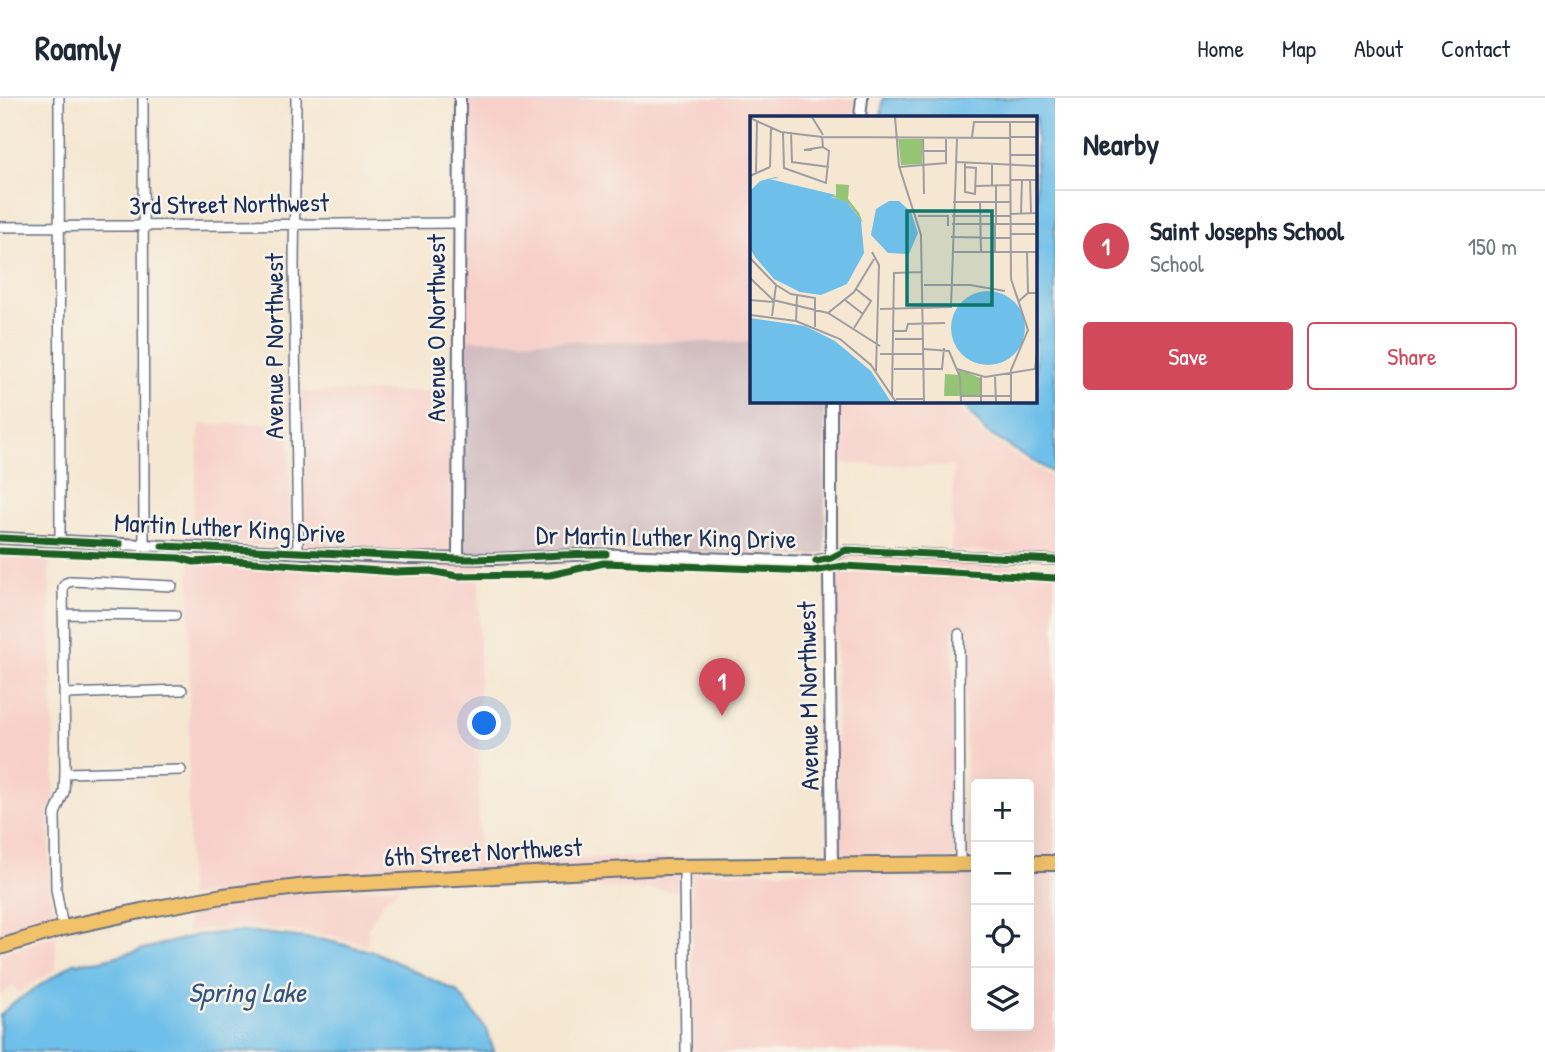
<!DOCTYPE html>
<html lang="en">
<head>
<meta charset="utf-8">
<style>
	body { margin:0; font-family:"Patrick Hand",sans-serif; background:#f6f6f7; color:#1f2937 }
	.controls { position:absolute; right:21px; bottom:21px; display:grid; overflow:hidden; border-radius:7px; box-shadow:0 7px 28px #0002 }
	.controls button { width:63px; height:63px; display:grid; place-items:center; padding:0; border:0; border-bottom:2px solid #e0e1e3; background:#fff; color:#1f2937; font:35px sans-serif }
	.you { position:absolute; left:485px; top:626px; width:24px; height:24px; margin:-18px; border:5px solid #fff; border-radius:50%; background:#1a73e8; box-shadow:0 0 0 10px #1a73e833 }
	.badge { display:grid; place-items:center; width:46px; height:46px; border-radius:50%; background:#d1495b; color:#fff; font-size:23px; font-weight:700 }
	.pin { position:absolute; translate:-50% -58px; filter:drop-shadow(0 2px 4px #0008) }
	.pin::after { content:''; position:absolute; top:37px; width:24px; height:21px; background:inherit; clip-path:polygon(0 0,100% 0,50% 100%) }
	.list { margin:0; padding:0; list-style:none }
	h2 { display:flex; justify-content:space-between; align-items:center; height:91px; margin:0; padding:0 28px; font-size:30px }
	h2 small { font-size:23px; font-weight:400; color:#747a83 }
	.list li { display:grid; grid-template-columns:46px 1fr auto; gap:21px; align-items:center; box-sizing:border-box; height:112px; padding:0 28px; border-top:2px solid #e0e1e3 }
	.list b { display:block; font-size:26px; white-space:nowrap }
	.list p { margin:0; font-size:23px; white-space:nowrap; color:#747a83 }
	.list em { font-size:23px; font-style:normal; color:#747a83 }
	.actions { display:flex; gap:14px; padding:21px 28px }
	.actions a { flex:1; padding:16px 0; border:2px solid #d1495b; border-radius:7px; text-align:center; font-size:24px; color:#d1495b }
	.actions .main { background:#d1495b; color:#fff }
	.icon { flex:none; width:38px; height:38px; fill:none; stroke:currentColor; stroke-width:2; stroke-linecap:round; stroke-linejoin:round }
	.map { position:relative; flex:none; width:1055px; height:954px; overflow:hidden }
	header { display:flex; align-items:center; gap:42px; box-sizing:border-box; height:98px; padding:0 35px; background:#fff; border-bottom:2px solid #e0e1e3 }
	header strong { font-size:33px }
	nav { display:flex; gap:38px; margin-inline-start:auto; font-size:24px }
	main { display:flex }
	aside { flex:1; background:#fff }
	.map>svg:first-child { display:block }
	.built { fill:#f7d0c9 }
	.industrial { fill:#d2bec1 }
	.water { fill:#6ebfe9; stroke:#4477a4; stroke-width:2 }
	.lines { fill:none; stroke-linecap:round; stroke-linejoin:round }
	.minor-casing { stroke:#676f86; stroke-width:12 }
	.tertiary-casing { stroke:#676f86; stroke-width:14 }
	.trunk-casing { stroke:#676f86; stroke-width:18 }
	.minor { stroke:#fff; stroke-width:9 }
	.tertiary { stroke:#fff; stroke-width:10 }
	.trunk { stroke:#f2c26a; stroke-width:14 }
	.cycleway-casing { stroke:#f7f3e8; stroke-width:11 }
	.cycleway { stroke:#1b5e20; stroke-width:7 }
	.labels { text-anchor:middle; stroke-width:5; stroke-linejoin:round; paint-order:stroke }
	.street-label { font-size:26px; fill:#1b2f5e; stroke:#f7f3e8 }
	.water-label { font-size:28px; font-style:italic; fill:#305381; stroke:#f7f3e8 }
	.inset-road { fill:none; stroke:#9e9da3; stroke-width:2 }
	.view { fill:#0f766e; fill-opacity:0.15; stroke:#0f766e; stroke-width:3.5 }
	.inset-edge { fill:none; stroke:#1b2f5e; stroke-width:3.5 }
</style>
</head>
<body>
<header>
<strong>Roamly</strong>
<nav><a>Home</a><a>Map</a><a>About</a><a>Contact</a></nav>
</header>
<main>
<div class="map">
<svg width="1055" height="954" viewBox="0 0 1055 954">
	<rect width="100%" height="100%" fill="#f7f3e8"/>
	<filter id="ink" filterUnits="userSpaceOnUse"><feTurbulence type="fractalNoise" baseFrequency=".0143" numOctaves="2"/><feDisplacementMap in="SourceGraphic" scale="14" xChannelSelector="R" yChannelSelector="G"/><feConvolveMatrix kernelMatrix="1 2 1 2 8 2 1 2 1" color-interpolation-filters="sRGB"/></filter>
	<filter id="wash" filterUnits="userSpaceOnUse"><feTurbulence type="fractalNoise" baseFrequency=".00686" numOctaves="4" result="noise"/><feDisplacementMap in="SourceGraphic" scale="28" xChannelSelector="R" yChannelSelector="G"/><feGaussianBlur stdDeviation="1.57" result="paint"/><feColorMatrix in="noise" values="0 0 0 0 0 0 0 0 0 0 0 0 0 0 0 0 0 1.4 0 .05"/><feComposite in="paint" operator="in"/></filter>
	<g filter="url(#wash)">
		<rect width="100%" height="100%" fill="#f5e7d1"/>
		<!-- built -->
		<path class="built" d="M 466,0 L 855,0 L 854,19 L 752,19 L 752,244 L 466,242 Z
			M 453,293 L 452,455 L 304,449 L 301,294 Z
			M 287,294 L 289,294 L 291,448 L 190,443 L 200,326 L 287,325 Z
			M 837,303 L 953,303 L 982,336 L 1055,382 L 1055,457 L 951,452 L 954,371 L 951,369 L 837,365 Z
			M 0,446 L 49,448 L 55,698 L 49,716 L 50,791 L 56,827 L 0,843 Z
			M 190,455 L 479,467 L 479,762 L 630,759 L 736,762 L 188,798 Z
			M 848,458 L 1055,468 L 1055,760 L 1029,760 L 1029,686 L 976,686 L 976,760 L 967,760 L 965,530 L 953,531 L 954,761 L 838,762 L 835,471 L 838,463 Z
			M 976,771 L 976,928 L 1029,928 L 1029,771 L 1055,771 L 1055,954 L 692,954 L 692,774 Z
			M 680,774 L 680,793 L 483,784 Z
			M 401,788 L 384,803 L 368,829 L 368,847 L 326,837 L 246,828 L 187,834 L 188,809 L 269,797 Z
			M 56,838 L 56,871 L 19,895 L 13,887 L 0,898 L 0,855 Z"/>
		<!-- industrial -->
		<path class="industrial" d="M 466,242 L 752,244 L 752,303 L 825,303 L 825,455 L 812,458 L 565,450 L 493,456 L 464,455 Z"/>
		<!-- water -->
		<path class="water" d="M 883,0 L 1055,0 L 1055,376 L 986,334 L 960,303 L 1036,303 L 1036,19 L 881,19 Z
			M 245,833 L 324,842 L 375,854 L 458,894 L 487,932 L 494,954 L 0,954 L 0,918 L 10,907 L 74,865 L 102,862 L 197,837 Z"/>
	</g>
	<g filter="url(#ink)">
		<g class="lines">
			<!-- minor casing -->
			<g class="minor-casing">
				<path id="minor" d="M 59,0 L 60,443
					M 143,0 L 144,448
					M 296,0 L 294,167 L 298,454
					M 0,129 L 459,125
					M 831,460 L 846,452 L 1055,462
					M 63,516 L 175,517
					M 959,536 L 960,766
					M 65,596 L 182,592
					M 65,675 L 181,672
					M 684,768 L 686,954
					M 63,830 L 56,791 L 55,716 L 64,694 L 65,675 L 63,489 L 66,485 L 72,483 L 172,488"/>
			</g>
			<!-- tertiary casing -->
			<g class="tertiary-casing">
				<path id="tertiary" d="M 860,19 L 862,0
					M 831,303 L 831,460 L 829,471 L 832,767
					M 0,440 L 409,460 L 493,461 L 592,456 L 812,464 L 831,460
					M 458,461 L 460,0"/>
			</g>
			<!-- trunk casing -->
			<g class="trunk-casing">
				<path id="trunk" d="M 1029,765 L 1055,765
					M 0,849 L 63,830 L 141,813 L 223,798 L 307,788 L 666,769 L 976,766"/>
			</g>
			<!-- minor -->
			<use href="#minor" class="minor"/>
			<!-- tertiary -->
			<use href="#tertiary" class="tertiary"/>
			<!-- trunk -->
			<use href="#trunk" class="trunk"/>
			<!-- cycleway casing -->
			<g class="cycleway-casing">
				<path id="cycleway" d="M 0,440 L 120,446
					M 162,448 L 458,461 C 508,462 557,455 606,456
					M 0,453 L 179,460 L 194,464 L 223,462 L 395,474 L 430,473 L 457,478 L 550,477 L 604,465 L 813,473 L 844,468 L 1055,480
					M 816,463 L 831,460 L 846,452 L 1055,462"/>
			</g>
			<!-- cycleway -->
			<use href="#cycleway" class="cycleway"/>
		</g>
	</g>
	<g class="labels">
		<!-- street labels -->
		<g class="street-label">
			<text transform="translate(229 106) rotate(-1)" y="9">3rd Street Northwest</text>
			<text transform="translate(436 230) rotate(-90)" y="9">Avenue O Northwest</text>
			<text transform="translate(274 248) rotate(-90)" y="9">Avenue P Northwest</text>
			<text transform="translate(230 430) rotate(3)" y="9">Martin Luther King Drive</text>
			<text transform="translate(666 439) rotate(1)" y="9">Dr Martin Luther King Drive</text>
			<text transform="translate(808 598) rotate(-91)" y="9">Avenue M Northwest</text>
			<text transform="translate(483 754) rotate(-3)" y="9">6th Street Northwest</text>
		</g>
		<!-- water labels -->
		<g class="water-label">
			<text x="247" y="904">Spring Lake</text>
		</g>
	</g>
	<!-- overview -->
	<g transform="translate(750 18)">
		<rect width="287" height="287" fill="#f5e7d1"/>
		<path d="M 148,23 L 172,23 L 172,48 L 151,49 ZM 86,68 L 99,69 L 98,83 L 109,97 L 113,107 L 99,88 L 81,80 L 86,80 ZM 209,253 L 230,262 L 230,280 L 194,280 L 195,258 L 209,259 Z" fill="#94c474"/>
		<path d="M 25,61 L 29,62 L 19,63 L 86,79 L 81,81 L 97,86 L 111,104 L 114,137 L 97,168 L 71,179 L 50,176 L 24,163 L 5,141 L 0,132 L 0,75 L 10,65 ZM 139,85 L 149,85 L 161,96 L 168,117 L 159,138 L 138,137 L 121,119 L 126,93 ZM201 212a37 37 0 1 1 74 0a37 37 0 1 1-74 0ZM 0,202 L 55,210 L 85,225 L 121,255 L 141,286 L 0,286 Z" fill="#6ebfe9"/>
		<path class="inset-road" d="M 62,1 L 73,19M 145,1 L 149,50 L 171,119 L 174,286M 0,2 L 31,16 L 72,21 L 261,22M 260,6 L 261,163 L 278,214 L 261,254 L 261,286M 33,16 L 34,52 L 76,67 L 79,35 L 73,31 L 72,21M 41,16 L 42,46 L 79,51M 222,21 L 224,6 L 287,6M 261,21 L 287,21M 173,22 L 174,78M 62,34 L 54,34 L 73,31M 173,35 L 196,35M 261,39 L 287,39M 206,46 L 287,50M 215,46 L 215,76 L 225,78 L 226,52 L 215,51M 20,51 L 21,12M 149,51 L 196,47 L 196,22M 6,56 L 7,6M 0,60 L 20,51M 261,64 L 287,64M 280,64 L 281,97M 242,69 L 242,48M 246,69 L 246,108M 226,70 L 261,69M 203,86 L 260,86M 230,86 L 231,136M 261,98 L 287,97M 271,98 L 272,64M 168,100 L 198,100 L 198,110M 202,100 L 260,100M 202,108 L 287,108M 245,108 L 245,136M 261,118 L 287,118M 201,121 L 261,122M 122,136 L 129,149 L 126,255M 202,136 L 287,136M 277,136 L 278,177M 0,142 L 26,169 L 41,178 L 65,182 L 65,211M 0,162 L 23,184 L 78,197 L 130,230M 174,169 L 220,169 L 255,175M 0,184 L 23,186M 95,184 L 113,198M 269,185 L 278,177 L 287,177M 130,193 L 201,191 L 207,22M 78,197 L 104,176 L 124,143M 0,199 L 46,205 L 90,223 L 121,249 L 146,286M 22,200 L 26,169M 46,205 L 47,180M 104,212 L 121,185 L 106,173M 144,215 L 156,215 L 158,208 L 195,207M 145,223 L 172,223M 174,233 L 199,235 L 210,261 L 211,286M 130,238 L 173,238M 144,253 L 192,253 L 194,232M 207,253 L 235,261 L 285,253 L 287,237M 231,261 L 231,286M 245,261 L 246,286M 142,280 L 144,157 L 171,156M 211,280 L 261,280M 146,283 L 173,283"/>
		<path class="view" d="M 157,95 L 242,95 L 242,189 L 157,189 Z"/>
		<rect width="287" height="287" class="inset-edge"/>
	</g>
</svg>
<div class="controls">
<button>+</button>
<button>−</button>
<button><svg class="icon" aria-label="locate" viewBox="0 0 24 24"><circle cx="12" cy="12" r="6"/><path d="M12 2v4M12 18v4M2 12h4M18 12h4"/></svg></button>
<button><svg class="icon" aria-label="layers" viewBox="0 0 24 24"><path d="M12 4l9 5-9 5-9-5zM3 14l9 5 9-5"/></svg></button>
</div>
<div class="you"></div>
<div class="pin badge" style="left:722px;top:618px">1</div>
</div>
<aside>
<h2>Nearby<small></small></h2>
<ul class="list">
<li><span class="badge">1</span><div><b>Saint Josephs School</b><p>School</p></div><em>150 m</em></li>
</ul>
<div class="actions"><a class="main">Save</a><a>Share</a></div>
</aside>
</main>
</body>
</html>
